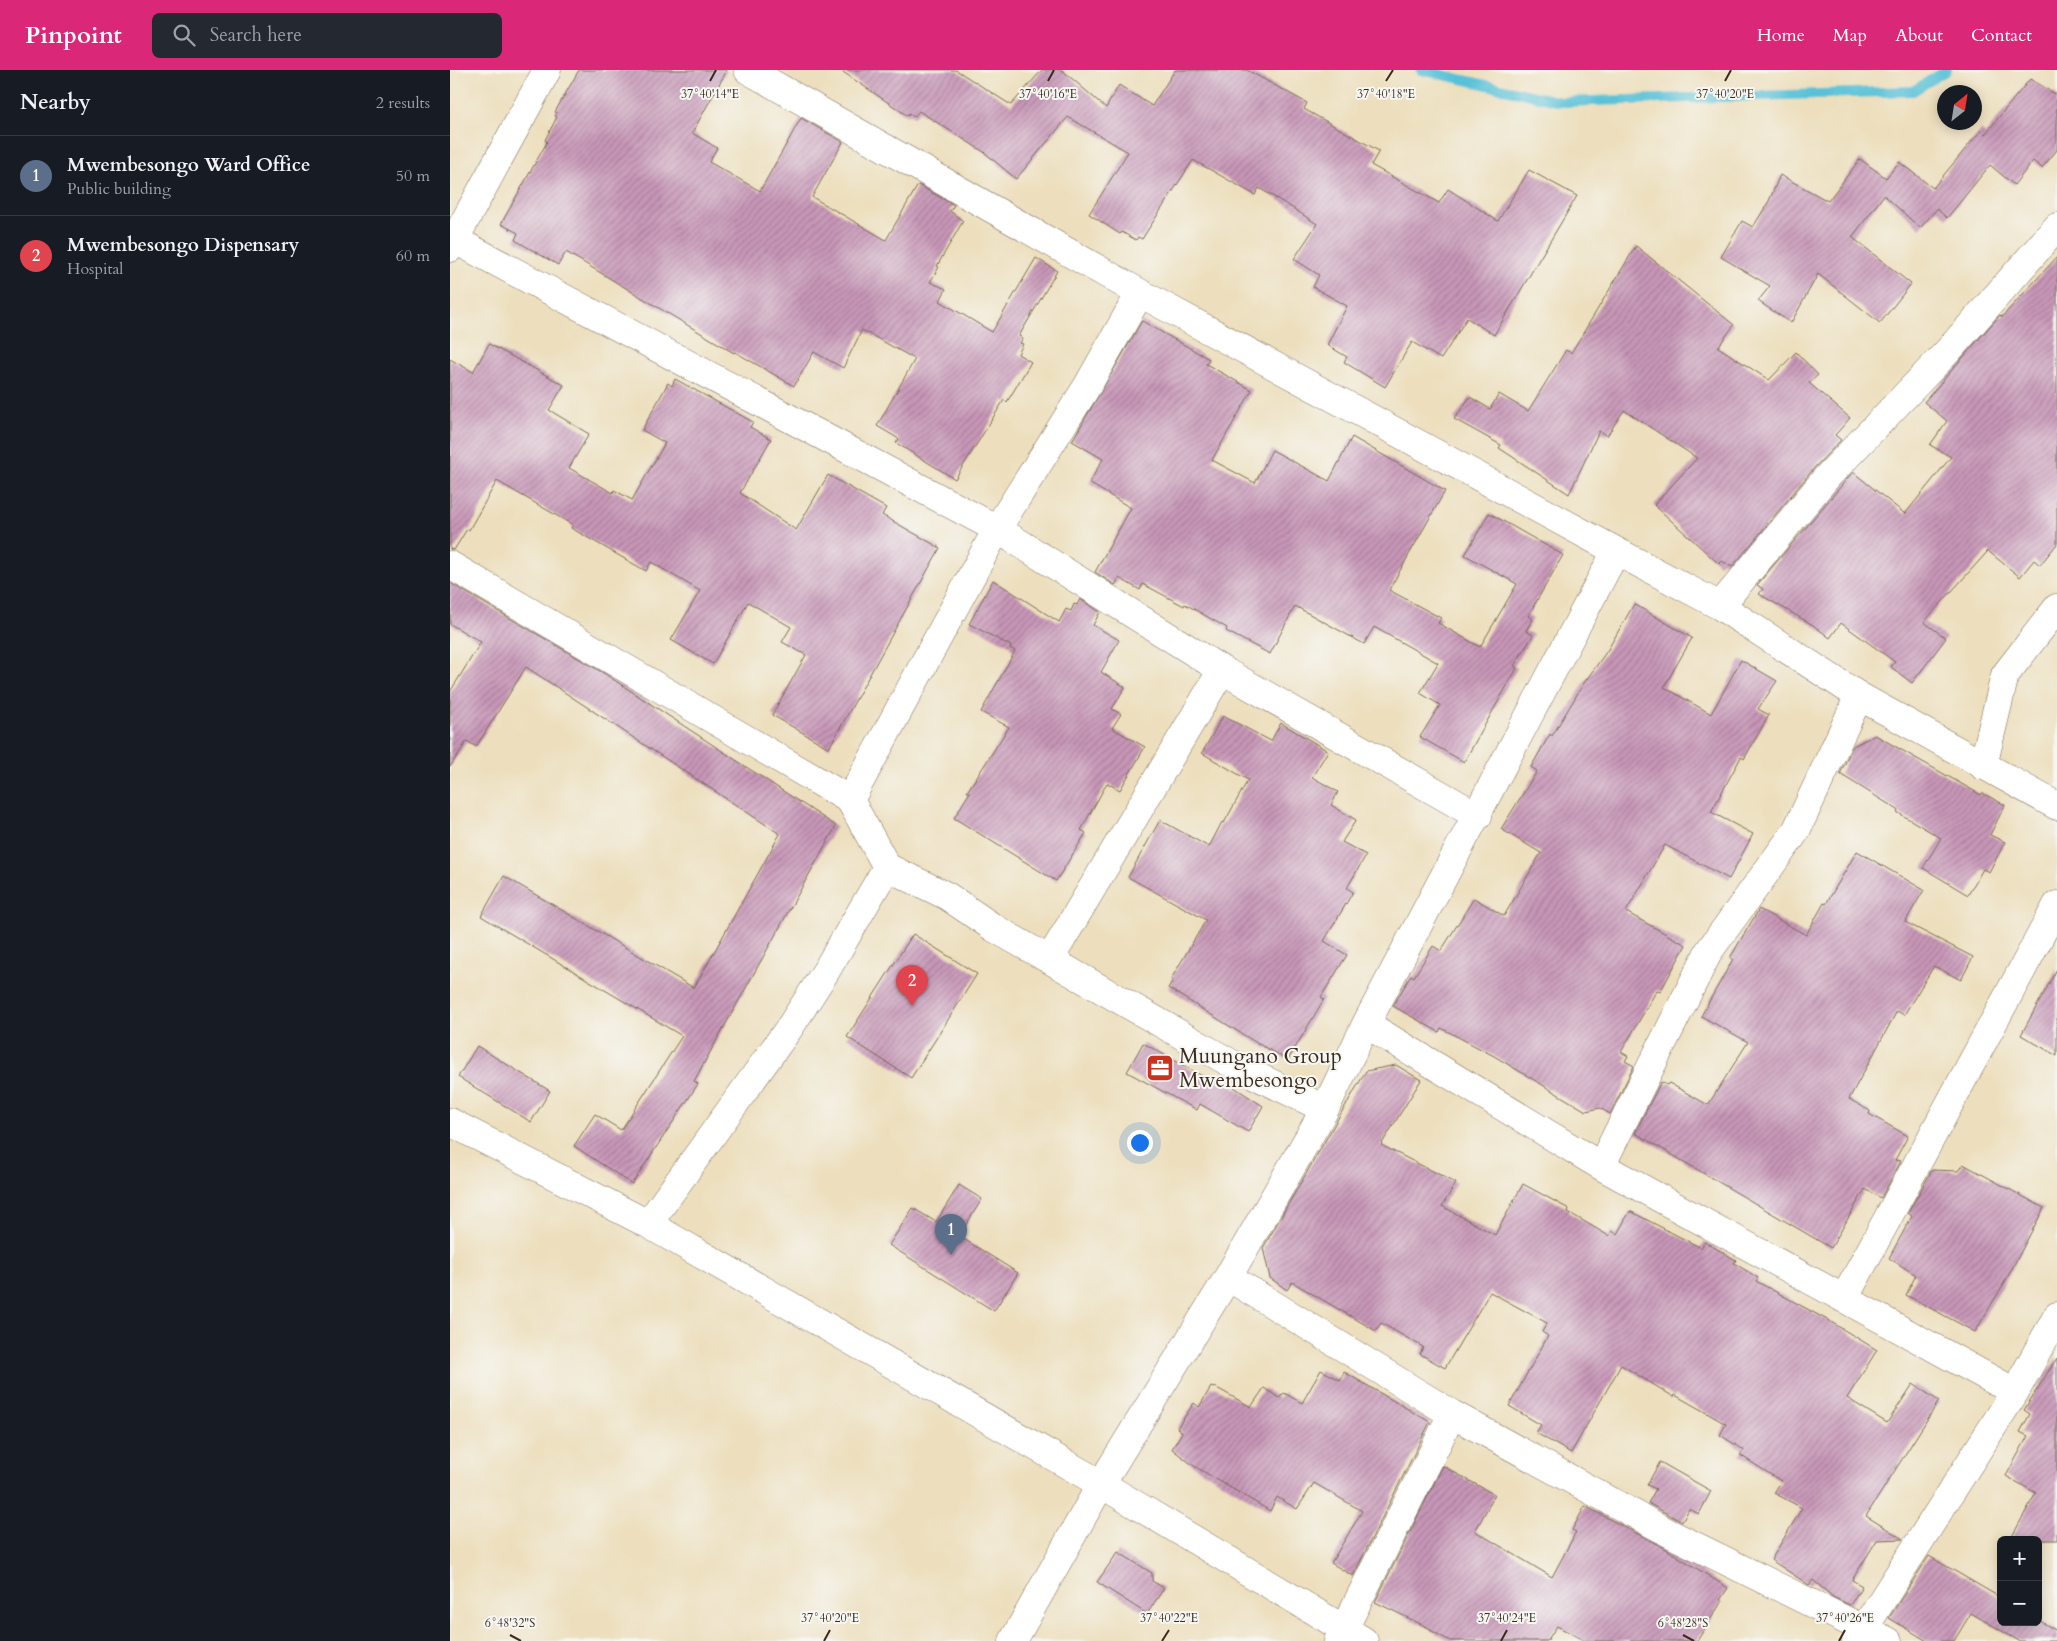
<!DOCTYPE html>
<html lang="en">
<head>
<meta charset="utf-8">
<style>
	body { margin:0; font-family:Cardo,serif; background:#242831; color:#f1f3f6 }
	.controls { position:absolute; right:15px; bottom:15px; display:grid; overflow:hidden; border-radius:8px; box-shadow:0 2px 12px #0003 }
	.controls button { width:45px; height:45px; display:grid; place-items:center; padding:0; border:0; border-bottom:1px solid #363941; background:#171b24; color:#f1f3f6; font:25px sans-serif }
	.compass { position:absolute; left:1487px; top:15px; width:45px; height:45px; border-radius:50%; background:#171b24; box-shadow:0 2px 12px #0003; rotate:30deg }
	.you { position:absolute; left:689px; top:1072px; width:18px; height:18px; margin:-12px; border:4px solid #fff; border-radius:50%; background:#1a73e8; box-shadow:0 0 0 8px #1a73e833 }
	.badge { display:grid; place-items:center; width:32px; height:32px; border-radius:50%; background:#db2777; color:#fff; font-size:16px; font-weight:700 }
	.pin { position:absolute; translate:-50% -41px; filter:drop-shadow(0 1px 2px #0008) }
	.pin::after { content:''; position:absolute; top:26px; width:18px; height:15px; background:inherit; clip-path:polygon(0 0,100% 0,50% 100%) }
	.list { margin:0; padding:0; list-style:none }
	h2 { display:flex; justify-content:space-between; align-items:center; height:65px; margin:0; padding:0 20px; font-size:21px }
	h2 small { font-size:16px; font-weight:400; color:#9ea1a6 }
	.list li { display:grid; grid-template-columns:32px 1fr auto; gap:15px; align-items:center; box-sizing:border-box; height:80px; padding:0 20px; border-top:1px solid #363941 }
	.list b { display:block; font-size:19px; white-space:nowrap }
	.list p { margin:0; font-size:16px; white-space:nowrap; color:#9ea1a6 }
	.list em { font-size:16px; font-style:normal; color:#9ea1a6 }
	.icon { flex:none; width:28px; height:28px; fill:none; stroke:currentColor; stroke-width:2; stroke-linecap:round; stroke-linejoin:round }
	.map { position:relative; flex:none; width:1607px; height:1571px; overflow:hidden }
	header { display:flex; align-items:center; gap:30px; box-sizing:border-box; height:70px; padding:0 25px; background:#db2777; color:#fff }
	header strong { font-size:24px }
	nav { display:flex; gap:28px; margin-inline-start:auto; font-size:18px }
	.search { width:350px; height:45px; background:#242831; display:flex; align-items:center; gap:12px; box-sizing:border-box; padding:0 18px; border-radius:8px; color:#9ea1a6; font-size:19px }
	main { display:flex }
	aside { flex:1; background:#171b24 }
	.map>svg:first-child { display:block }
	.lines { fill:none; stroke-linecap:round; stroke-linejoin:round }
	.stream { stroke:#59c1d7; stroke-width:10 }
	.building { fill:url(#building-hatch) }
	.minor-casing { stroke:#796956; stroke-width:29 }
	.minor { stroke:#fff; stroke-width:28 }
	.ticks { fill:none; stroke:#3b2a1e; stroke-width:2 }
	.labels { text-anchor:middle; stroke-width:4; stroke-linejoin:round; paint-order:stroke }
	.poi-label { font-size:21px; fill:#3b2a1e; stroke:#f6f6f2; text-anchor:start }
	.ticks-label { font-size:12px; text-anchor:middle; fill:#3b2a1e; stroke:#f6f6f2; stroke-width:4; stroke-linejoin:round; paint-order:stroke }
</style>
</head>
<body>
<header>
<strong>Pinpoint</strong>
<div class="search"><svg class="icon" aria-label="search" viewBox="0 0 24 24"><circle cx="10" cy="10" r="6"/><path d="M15 15l6 6"/></svg>Search here</div>
<nav><a>Home</a><a>Map</a><a>About</a><a>Contact</a></nav>
</header>
<main>
<aside>
<h2>Nearby<small>2 results</small></h2>
<ul class="list">
<li><span class="badge" style="background:#5c6f8a">1</span><div><b>Mwembesongo Ward Office</b><p>Public building</p></div><em>50 m</em></li>
<li><span class="badge" style="background:#e0444e">2</span><div><b>Mwembesongo Dispensary</b><p>Hospital</p></div><em>60 m</em></li>
</ul>
</aside>
<div class="map">
<svg width="1607" height="1571" viewBox="0 0 1607 1571">
	<defs>
		<pattern id="building-hatch" width="6" height="6" patternUnits="userSpaceOnUse" patternTransform="scale(1.25)"><rect width="6" height="6" fill="#c897b8"/><path d="M-1 1l2-2M0 6l6-6M5 7l2-2" fill="none" stroke="#a47b95"/></pattern>
	</defs>
	<rect width="100%" height="100%" fill="#f6f6f2"/>
	<filter id="ink" filterUnits="userSpaceOnUse"><feTurbulence type="fractalNoise" baseFrequency=".02" numOctaves="2"/><feDisplacementMap in="SourceGraphic" scale="10" xChannelSelector="R" yChannelSelector="G"/><feConvolveMatrix kernelMatrix="1 2 1 2 8 2 1 2 1" color-interpolation-filters="sRGB"/></filter>
	<filter id="wash" filterUnits="userSpaceOnUse"><feTurbulence type="fractalNoise" baseFrequency=".0096" numOctaves="4" result="noise"/><feDisplacementMap in="SourceGraphic" scale="20" xChannelSelector="R" yChannelSelector="G"/><feGaussianBlur stdDeviation="1.12" result="paint"/><feColorMatrix in="noise" values="0 0 0 0 0 0 0 0 0 0 0 0 0 0 0 0 0 1.4 0 .05"/><feComposite in="paint" operator="in"/></filter>
	<g filter="url(#wash)">
		<rect width="100%" height="100%" fill="#eddfbd"/>
		<g class="lines">
			<!-- stream -->
			<path class="stream" d="M 971,0 L 1111,32 L 1463,21 L 1497,0"/>
		</g>
		<g id="blocks">
			<!-- building -->
			<path class="building" d="M 129,0 L 277,0 L 242,63 L 267,78 L 259,92 L 310,121 L 351,48 L 393,72 L 362,127 L 436,170 L 468,115 L 504,135 L 500,141 L 513,151 L 487,196 L 489,197 L 480,212 L 496,219 L 490,231 L 542,262 L 586,188 L 607,201 L 569,266 L 573,268 L 570,273 L 573,274 L 568,284 L 581,292 L 557,332 L 554,330 L 505,409 L 446,373 L 449,369 L 427,356 L 465,289 L 412,260 L 393,298 L 364,282 L 344,316 L 285,282 L 284,283 L 116,182 L 108,195 L 65,170 L 68,163 L 51,154 L 97,72 L 95,70 L 107,47 L 105,46 L 107,43 L 105,42 Z
				M 390,0 L 506,0 L 561,35 L 592,0 L 612,0 L 656,38 L 669,15 L 702,36 L 725,0 L 797,0 L 857,33 L 854,39 L 929,81 L 921,95 L 989,133 L 998,119 L 1048,151 L 1079,100 L 1127,126 L 1044,265 L 1017,248 L 991,289 L 962,272 L 935,317 L 894,292 L 897,287 L 877,275 L 897,236 L 863,217 L 869,205 L 844,189 L 867,154 L 844,139 L 809,118 L 805,125 L 743,90 L 692,169 L 688,167 L 686,170 L 672,162 L 670,164 L 639,144 L 678,82 L 618,47 L 566,109 L 534,82 L 469,41 L 464,47 L 459,43 L 458,46 Z
				M 1580,9 L 1607,25 L 1607,80 L 1592,98 L 1583,91 L 1564,115 L 1540,95 L 1497,148 L 1487,139 L 1470,158 L 1434,125 L 1402,167 L 1461,214 L 1430,253 L 1368,204 L 1341,253 L 1308,231 L 1320,216 L 1271,187 L 1292,151 L 1303,157 L 1319,131 L 1330,105 L 1378,131 L 1410,89 L 1436,108 L 1449,92 L 1483,118 L 1531,60 L 1535,64 Z
				M 1186,176 L 1284,255 L 1268,277 L 1319,310 L 1346,282 L 1368,305 L 1359,313 L 1400,348 L 1385,365 L 1391,370 L 1365,397 L 1282,497 L 1272,491 L 1269,494 L 1204,435 L 1247,388 L 1174,340 L 1157,366 L 1149,361 L 1119,424 L 1049,378 L 1051,375 L 1004,349 L 1020,327 L 1040,339 L 1049,324 L 1078,341 L 1116,280 L 1121,283 Z
				M 1607,187 L 1607,474 L 1590,495 L 1584,490 L 1570,507 L 1538,481 L 1474,552 L 1496,568 L 1462,613 L 1441,597 L 1445,592 L 1391,553 L 1380,568 L 1363,555 L 1309,524 L 1313,519 L 1307,515 L 1403,402 L 1455,444 L 1501,387 L 1480,375 L 1497,351 L 1474,332 L 1550,245 L 1552,247 Z
				M 692,251 L 759,289 L 756,294 L 802,320 L 762,390 L 805,413 L 822,380 L 879,411 L 902,367 L 995,421 L 939,520 L 991,548 L 988,553 L 1030,577 L 1067,514 L 1015,485 L 1039,443 L 1113,485 L 1078,546 L 1083,549 L 1076,561 L 1083,565 L 1064,596 L 1067,598 L 1014,692 L 970,667 L 990,635 L 970,623 L 988,593 L 924,557 L 914,574 L 845,536 L 820,584 L 776,561 L 777,558 L 735,534 L 734,536 L 693,514 L 690,520 L 669,508 L 665,515 L 645,502 L 681,438 L 639,413 L 653,389 L 622,371 Z
				M 39,274 L 114,315 L 99,340 L 139,364 L 119,398 L 163,423 L 164,420 L 182,430 L 215,373 L 192,360 L 218,313 L 222,316 L 225,309 L 303,352 L 300,357 L 321,369 L 290,423 L 346,460 L 378,405 L 436,438 L 432,445 L 490,478 L 379,678 L 322,645 L 356,585 L 332,572 L 341,557 L 298,532 L 263,594 L 221,570 L 250,521 L 201,492 L 196,501 L 121,458 L 123,455 L 47,411 L 19,460 L 17,459 L 4,480 L 0,479 L 0,289 L 23,302 Z
				M 543,510 L 609,552 L 616,539 L 621,541 L 624,534 L 627,535 L 630,529 L 650,542 L 643,555 L 669,570 L 651,602 L 675,617 L 662,639 L 671,644 L 662,658 L 695,677 L 670,720 L 657,713 L 631,760 L 636,763 L 606,811 L 504,748 L 520,722 L 517,722 L 559,657 L 531,642 L 565,581 L 560,578 L 561,576 L 519,554 Z
				M 0,513 L 155,604 L 386,756 L 244,1011 L 248,1014 L 182,1114 L 124,1076 L 145,1044 L 171,1060 L 232,966 L 31,846 L 54,806 L 244,918 L 330,764 L 76,597 L 26,677 L 17,671 L 0,697 L 0,622 L 31,572 L 0,554 Z
				M 1184,534 L 1242,568 L 1214,617 L 1261,644 L 1291,590 L 1327,611 L 1308,639 L 1319,645 L 1294,689 L 1291,687 L 1261,742 L 1303,764 L 1279,809 L 1215,775 L 1176,842 L 1236,875 L 1210,922 L 1207,920 L 1171,982 L 1178,986 L 1175,991 L 1184,996 L 1160,1044 L 1150,1038 L 1136,1041 L 1044,986 L 991,958 L 989,962 L 943,936 L 961,905 L 964,907 L 983,876 L 991,881 L 1024,828 L 1054,846 L 1091,783 L 1051,759 L 1087,701 L 1081,697 L 1100,664 L 1102,666 L 1134,613 L 1157,581 Z
				M 773,646 L 821,671 L 831,653 L 878,681 L 862,707 L 888,722 L 881,735 L 906,750 L 892,772 L 916,785 L 897,818 L 903,822 L 874,871 L 897,885 L 871,927 L 874,929 L 838,990 L 805,972 L 718,918 L 723,910 L 721,909 L 756,850 L 678,807 L 710,750 L 759,777 L 772,752 L 774,753 L 798,710 L 752,683 Z
				M 1425,665 L 1531,725 L 1532,723 L 1555,735 L 1540,765 L 1555,772 L 1539,802 L 1533,799 L 1518,825 L 1473,798 L 1491,768 L 1447,742 L 1448,740 L 1390,704 L 1403,676 Z
				M 1407,781 L 1474,820 L 1455,852 L 1523,887 L 1511,910 L 1484,896 L 1454,945 L 1447,941 L 1399,1029 L 1420,1041 L 1419,1044 L 1458,1066 L 1445,1090 L 1451,1091 L 1431,1128 L 1415,1119 L 1381,1178 L 1185,1063 L 1211,1012 L 1217,1015 L 1219,1013 L 1258,1035 L 1298,972 L 1251,946 L 1283,889 L 1280,888 L 1309,839 L 1356,865 L 1374,833 L 1376,834 Z
				M 463,864 L 527,904 L 461,1008 L 397,967 Z
				M 1607,899 L 1607,986 L 1571,965 Z
				M 693,973 L 765,1013 L 767,1010 L 771,1012 L 773,1010 L 813,1036 L 798,1062 L 750,1034 L 747,1040 L 677,1002 Z
				M 27,976 L 100,1021 L 81,1052 L 8,1007 Z
				M 946,995 L 971,1010 L 931,1075 L 1006,1113 L 992,1136 L 1045,1165 L 1073,1114 L 1119,1139 L 1118,1142 L 1159,1166 L 1162,1161 L 1167,1164 L 1180,1141 L 1251,1178 L 1255,1172 L 1286,1190 L 1284,1193 L 1308,1208 L 1306,1211 L 1381,1252 L 1427,1280 L 1397,1328 L 1437,1353 L 1463,1314 L 1489,1331 L 1416,1446 L 1453,1469 L 1427,1470 L 1402,1510 L 1412,1516 L 1400,1535 L 1383,1527 L 1363,1510 L 1359,1515 L 1321,1490 L 1352,1438 L 1324,1423 L 1331,1411 L 1290,1385 L 1294,1380 L 1270,1365 L 1276,1354 L 1225,1325 L 1224,1327 L 1171,1295 L 1121,1383 L 1086,1363 L 1091,1355 L 1059,1336 L 1098,1266 L 1092,1262 L 1097,1253 L 1040,1222 L 995,1298 L 970,1284 L 973,1277 L 931,1253 L 926,1261 L 842,1212 L 837,1220 L 820,1208 L 813,1178 L 890,1045 L 916,1001 Z
				M 1513,1094 L 1594,1138 L 1556,1210 L 1525,1262 L 1456,1225 L 1466,1205 L 1439,1188 L 1462,1146 L 1458,1143 L 1482,1100 L 1508,1101 Z
				M 509,1115 L 532,1129 L 509,1166 L 568,1203 L 544,1241 L 439,1175 L 463,1138 L 486,1152 Z
				M 1607,1288 L 1607,1470 L 1560,1470 L 1586,1423 L 1556,1406 L 1578,1366 L 1570,1362 L 1580,1344 L 1574,1340 Z
				M 871,1300 L 890,1310 L 894,1302 L 980,1352 L 903,1506 L 881,1493 L 912,1441 L 864,1413 L 847,1439 L 827,1427 L 820,1441 L 744,1396 L 722,1379 L 732,1362 L 727,1358 L 744,1333 L 749,1337 L 761,1317 L 764,1318 L 765,1317 L 801,1337 L 814,1318 L 829,1328 L 834,1323 L 852,1333 Z
				M 1210,1392 L 1261,1421 L 1249,1444 L 1239,1439 L 1232,1452 L 1198,1433 L 1206,1419 L 1197,1415 Z
				M 993,1396 L 1045,1425 L 1025,1461 L 1102,1507 L 1126,1462 L 1122,1460 L 1135,1436 L 1216,1479 L 1278,1518 L 1270,1530 L 1272,1531 L 1247,1571 L 1135,1571 L 1107,1556 L 1097,1571 L 1000,1571 L 980,1560 L 981,1559 L 925,1532 Z
				M 668,1482 L 702,1503 L 702,1511 L 714,1518 L 697,1544 L 647,1512 Z
				M 1479,1486 L 1551,1528 L 1551,1552 L 1588,1552 L 1588,1550 L 1607,1561 L 1607,1571 L 1569,1571 L 1521,1543 L 1504,1571 L 1477,1571 L 1439,1548 Z"/>
		</g>
	</g>
	<g filter="url(#ink)">
		<use href="#blocks" fill-opacity="0" stroke="#796956" stroke-width="1"/>
		<g class="lines">
			<!-- minor casing -->
			<g class="minor-casing">
				<path id="minor" d="M 298,0 L 690,223 L 1166,481 L 1270,536 L 1409,626 L 1607,736
					M 5,170 L 547,459 L 772,600 L 1028,746
					M 0,178 L 97,0
					M 0,495 L 400,730 L 437,797 L 376,901 L 340,957 L 198,1154
					M 1270,536 L 1377,407 L 1498,281 L 1607,157
					M 1533,696 L 1555,605 L 1607,538
					M 400,730 L 547,459 L 638,315 L 690,223
					M 437,797 L 497,826 L 544,858 L 784,995 L 875,1039
					M 600,889 L 772,600
					M 916,954 L 1151,1096 L 1565,1322
					M 0,1052 L 198,1154 L 651,1414 L 914,1571
					M 1151,1096 L 1259,881 L 1346,761 L 1409,626
					M 778,1207 L 1002,1344 L 1219,1463 L 1438,1571
					M 1394,1229 L 1607,835
					M 563,1571 L 651,1414 L 778,1207 L 875,1039 L 916,954 L 1166,481
					M 888,1571 L 1002,1344
					M 1406,1571 L 1565,1322 L 1607,1246"/>
			</g>
			<!-- minor -->
			<use href="#minor" class="minor"/>
		</g>
	</g>
	<!-- ticks -->
	<path class="ticks" d="M 260,11 L 266,0M 598,11 L 604,0M 936,11 L 943,0M 1275,11 L 1281,0M 60,1565 L 71,1571M 1233,1565 L 1244,1571M 374,1571 L 380,1560M 712,1571 L 719,1560M 1051,1571 L 1057,1560M 1389,1571 L 1395,1560"/>
	<!-- icons -->
	<defs>
		<g id="office-square" transform="scale(1.4375)"><rect x="-9" y="-9" width="18" height="18" rx="4" fill="#c8321e" stroke="#f6f6f2"/><path d="M-6-3h4V-5.5h4V-3h4V5H-6ZM-1-4.5V-3h2v-1.5ZM-6 0V1H6V0Z" fill="#fff"/></g>
	</defs>
	<g fill-rule="evenodd">
		<use href="#office-square" x="710" y="998"/>
	</g>
	<g class="labels">
		<!-- poi labels -->
		<g class="poi-label">
			<text x="729" y="993">Muungano Group<tspan x="729" dy="24">Mwembesongo</tspan></text>
		</g>
	</g>
	<g class="ticks-label">
		<text x="936" y="28">37°40'18"E</text>
		<text x="1275" y="28">37°40'20"E</text>
		<text x="260" y="28">37°40'14"E</text>
		<text x="598" y="28">37°40'16"E</text>
		<text x="380" y="1552">37°40'20"E</text>
		<text x="719" y="1552">37°40'22"E</text>
		<text x="1057" y="1552">37°40'24"E</text>
		<text x="1395" y="1552">37°40'26"E</text>
		<text x="60" y="1557">6°48'32"S</text>
		<text x="1233" y="1557">6°48'28"S</text>
	</g>
</svg>
<div class="controls">
<button>+</button>
<button>−</button>
</div>
<svg class="compass" viewBox="-18 -18 36 36"><path d="M0-13l5 13h-10z" fill="#e53935"/><path d="M0 13l5-13h-10z" fill="#9ea1a6"/></svg>
<div class="you"></div>
<div class="pin badge" style="left:501px;top:1185px;background:#5c6f8a">1</div>
<div class="pin badge" style="left:462px;top:936px;background:#e0444e">2</div>
</div>
</main>
</body>
</html>
